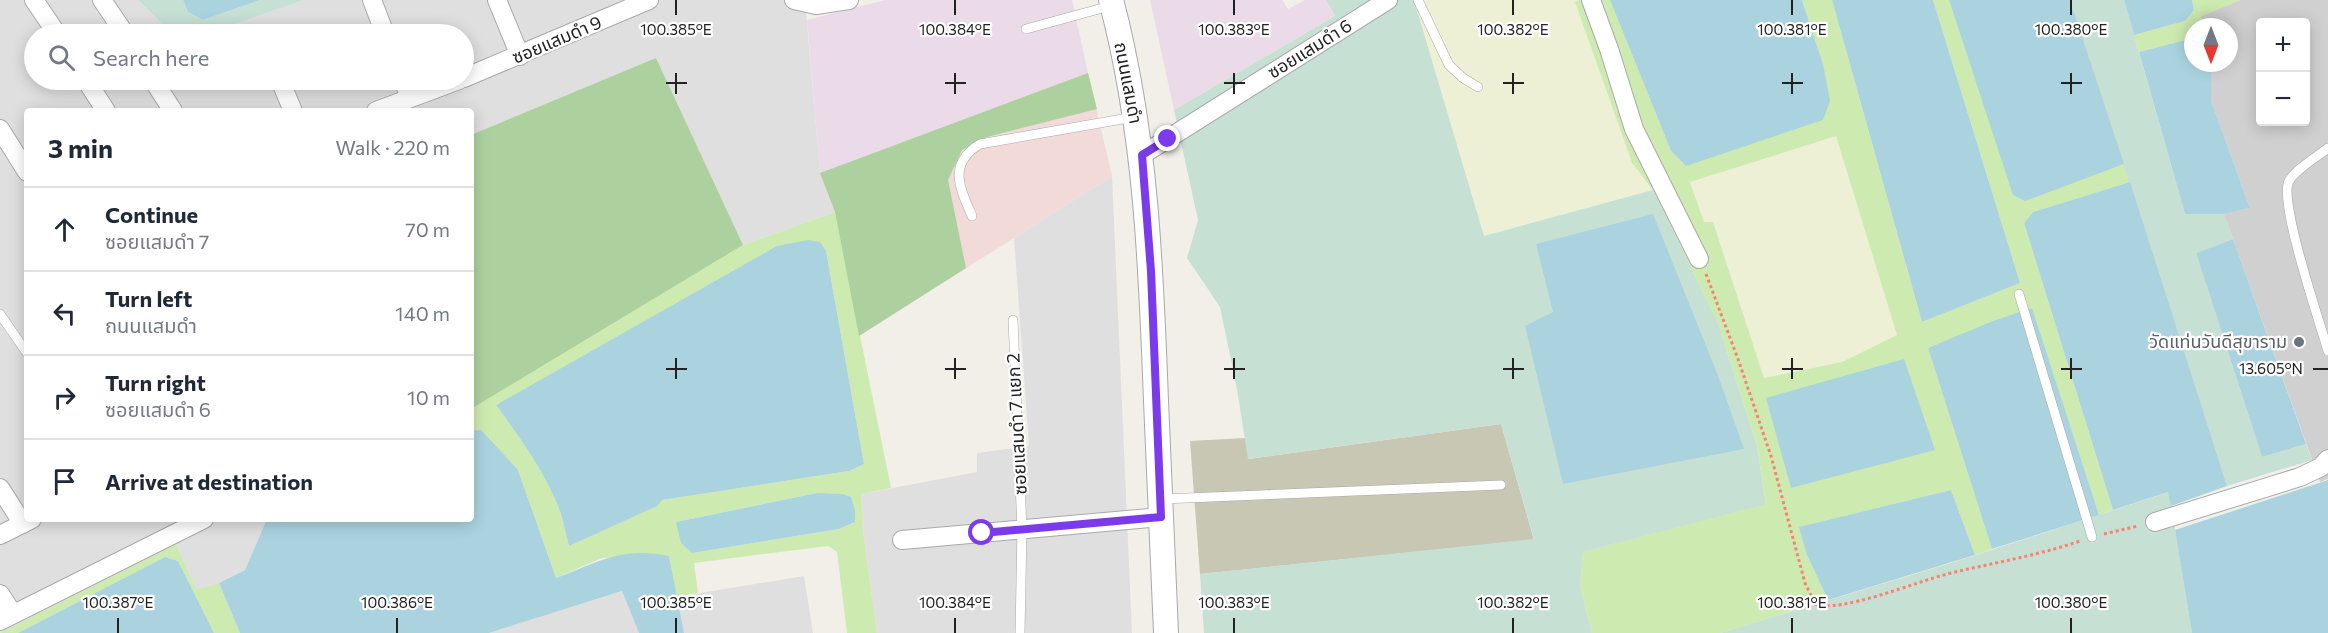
<!DOCTYPE html>
<html lang="en">
<head>
<meta charset="utf-8">
<style>
	body { margin:0; font-family:Commissioner,"Noto Sans Thai",sans-serif; background:#f6f6f7; color:#1f2937 }
	.controls { position:absolute; right:18px; top:18px; display:grid; overflow:hidden; border-radius:6px; box-shadow:0 3px 15px #0003 }
	.controls button { width:54px; height:54px; display:grid; place-items:center; padding:0; border:0; border-bottom:2px solid #e0e1e3; background:#fff; color:#1f2937; font:30px sans-serif }
	.compass { position:absolute; left:2184px; top:18px; width:54px; height:54px; border-radius:50%; background:#fff; box-shadow:0 3px 15px #0003; rotate:180deg }
	.stop { position:absolute; width:18px; height:18px; margin:-14px; border:4px solid #7c3aed; border-radius:50%; background:#fff }
	.stop.end { background:#7c3aed; border-color:#fff; box-shadow:0 2px 6px #0008 }
	.list { margin:0; padding:0; list-style:none }
	h2 { display:flex; justify-content:space-between; align-items:center; height:78px; margin:0; padding:0 24px; font-size:26px }
	h2 small { font-size:20px; font-weight:400; color:#747a83 }
	.list li { display:grid; grid-template-columns:39px 1fr auto; gap:18px; align-items:center; box-sizing:border-box; height:84px; padding:0 24px; border-top:2px solid #e0e1e3 }
	.list b { display:block; font-size:22px; white-space:nowrap }
	.list p { margin:0; font-size:20px; white-space:nowrap; color:#747a83 }
	.list em { font-size:20px; font-style:normal; color:#747a83 }
	.icon { flex:none; width:33px; height:33px; fill:none; stroke:currentColor; stroke-width:2; stroke-linecap:round; stroke-linejoin:round }
	.map { position:relative; flex:none; width:2328px; height:633px; overflow:hidden }
	.search { position:absolute; background:#fff; box-shadow:0 3px 15px #0003; left:24px; top:24px; width:450px; height:66px; display:flex; align-items:center; gap:15px; box-sizing:border-box; padding:0 21px; border-radius:33px; color:#747a83; font-size:22px }
	.panel { position:absolute; background:#fff; box-shadow:0 3px 15px #0003; left:24px; top:108px; width:450px; height:414px; border-radius:6px }
	.map>svg:first-child { display:block }
	.residential { fill:#e0dfdf }
	.commercial { fill:#f2dad9 }
	.industrial { fill:#ebdbe8 }
	.religious { fill:#d0d0d0; fill-rule:evenodd }
	.construction { fill:#c7c7b4 }
	.farmland { fill:#eef0d5 }
	.grass { fill:#cdebb0; fill-rule:evenodd }
	.forest { fill:#add19e }
	.wetland { fill:#c6e0d4 }
	.water { fill:#aad3df }
	.lines { fill:none; stroke-linecap:round; stroke-linejoin:round }
	.service-casing { stroke:#a9a9a9; stroke-width:10 }
	.minor-casing { stroke:#a9a9a9; stroke-width:20 }
	.tertiary-casing { stroke:#a9a9a9; stroke-width:26 }
	.path { stroke:#fa8072; stroke-width:3; stroke-dasharray:3 3; stroke-linecap:butt }
	.service { stroke:#fff; stroke-width:9 }
	.minor { stroke:#fff; stroke-width:18 }
	.tertiary { stroke:#fff; stroke-width:24 }
	.route { stroke:#7c3aed; stroke-width:8 }
	.ticks { fill:none; stroke:#222; stroke-width:2 }
	.worship-dot { fill:#6b7280; stroke:#fff; stroke-width:2 }
	.labels { text-anchor:middle; stroke-width:4.5; stroke-linejoin:round; paint-order:stroke }
	.street-label { font-size:18px; fill:#222; stroke:#fff }
	.worship-label { font-size:18px; fill:#5b616d; stroke:#fff; text-anchor:end }
	.ticks-label { font-size:15px; text-anchor:middle; fill:#222; stroke:#fff; stroke-width:4.5; stroke-linejoin:round; paint-order:stroke }
</style>
</head>
<body>
<div class="map">
<svg width="2328" height="633" viewBox="0 0 2328 633">
	<rect width="100%" height="100%" fill="#f2efe9"/>
	<!-- residential -->
	<path class="residential" d="M 0,0 L 138,0 L 159,21 L 169,34 L 34,34 L 34,80 L 464,80 L 464,34 L 206,34 L 304,0 L 805,0 L 820,173 L 835,212 L 743,245 L 656,59 L 471,135 L 471,111 L 27,111 L 27,519 L 267,519 L 245,570 L 219,583 L 196,589 L 176,544 L 0,633 Z
		M 1112,176 L 1132,633 L 877,633 L 863,531 L 861,494 L 977,472 L 977,453 L 1029,446 L 1014,238 Z
		M 804,576 L 813,633 L 684,633 L 676,597 Z
		M 622,591 L 639,633 L 489,633 Z"/>
	<!-- commercial -->
	<path class="commercial" d="M 1088,73 L 1112,176 L 859,336 L 835,212 L 820,173 Z"/>
	<!-- industrial -->
	<path class="industrial" d="M 885,0 L 1072,0 L 1088,73 L 820,173 L 807,20 Z
		M 1150,0 L 1282,0 L 1288,9 L 1305,0 L 1326,0 L 1335,16 L 1174,110 Z"/>
	<!-- religious -->
	<path class="religious" d="M 2240,0 L 2328,0 L 2328,479 L 2320,482 L 2224,214 L 2250,208 L 2211,100 L 2211,63 L 2229,63 L 2229,27 L 2203,27 L 2201,16 ZM 2260,22 L 2306,22 L 2306,122 L 2260,122 Z"/>
	<!-- construction -->
	<path class="construction" d="M 1501,424 L 1534,540 L 1200,574 L 1190,441 L 1245,438 L 1249,459 Z"/>
	<!-- farmland -->
	<path class="farmland" d="M 1414,0 L 1579,0 L 1575,2 L 1632,163 L 1653,190 L 1484,236 Z
		M 1836,136 L 1897,335 L 1842,362 L 1764,378 L 1713,222 L 1704,222 L 1690,181 Z"/>
	<!-- grass -->
	<path class="grass" d="M 1579,0 L 1610,0 L 1671,151 L 1686,166 L 1823,64 L 1802,0 L 1832,0 L 1922,322 L 2020,283 L 1933,0 L 1949,0 L 2014,195 L 2026,200 L 2124,164 L 2130,182 L 2033,212 L 2024,223 L 2113,510 L 2099,515 L 2031,308 L 1928,348 L 1992,549 L 1975,555 L 1951,490 L 1800,527 L 1807,555 L 1828,600 L 1720,633 L 1592,633 L 1580,586 L 1583,552 L 1766,503 L 1757,446 L 1718,323 L 1653,190 L 1632,163 L 1575,2 ZM 1836,136 L 1897,335 L 1842,362 L 1764,378 L 1713,222 L 1704,222 L 1690,182 Z
		M 2192,0 L 2240,0 L 2201,16 L 2203,27 L 2193,27 L 2193,38 L 2139,52 L 2134,35 L 2185,21 L 2194,10 Z
		M 835,212 L 891,488 L 861,494 L 863,531 L 877,633 L 847,633 L 837,552 L 828,546 L 694,563 L 698,593 L 676,597 L 669,556 L 602,558 L 556,578 L 518,470 L 471,431 L 471,409 L 743,245 ZM 826,251 L 864,464 L 849,471 L 662,500 L 569,546 C 566,535 564,524 561,514 C 547,475 520,438 496,405 ZM 817,493 L 855,522 L 839,529 L 692,553 L 676,522 Z
		M 176,544 L 196,589 L 219,583 L 240,633 L 214,633 L 178,561 L 165,557 L 18,633 L 0,633 Z"/>
	<!-- forest -->
	<path class="forest" d="M 656,58 L 743,245 L 471,409 L 471,135 Z
		M 1088,73 L 1097,109 L 987,137 L 962,150 L 948,180 L 966,268 L 859,336 L 835,212 L 820,173 Z"/>
	<!-- wetland -->
	<path class="wetland" d="M 138,0 L 183,0 L 188,12 L 203,20 L 260,0 L 304,0 L 206,34 L 169,34 L 159,21 Z
		M 1326,0 L 1414,0 L 1484,236 L 1653,190 L 1718,323 L 1757,446 L 1766,504 L 1583,552 L 1580,586 L 1592,633 L 1204,633 L 1200,574 L 1534,539 L 1501,424 L 1248,459 L 1237,389 L 1220,307 L 1187,258 L 1198,220 L 1174,110 L 1335,16 Z
		M 2070,0 L 2124,0 L 2185,214 L 2224,214 L 2233,239 L 2196,253 L 2262,457 L 2306,444 L 2312,460 L 2227,486 Z
		M 2169,492 L 2192,633 L 1720,633 L 1964,559 Z"/>
	<!-- water -->
	<path class="water" d="M 183,0 L 260,0 L 203,20 L 188,12 Z
		M 1610,0 L 1802,0 L 1823,64 L 1830,101 L 1823,120 L 1686,166 L 1671,151 Z
		M 1832,0 L 1933,0 L 2020,283 L 1922,322 Z
		M 1949,0 L 2070,0 L 2124,164 L 2025,201 L 2013,195 Z
		M 2124,0 L 2192,0 L 2194,10 L 2185,21 L 2134,35 Z
		M 2193,38 L 2193,63 L 2211,63 L 2211,100 L 2250,208 L 2224,214 L 2185,214 L 2139,52 Z
		M 2130,182 L 2227,486 L 2171,506 L 2168,492 L 2113,510 L 2024,223 L 2033,212 Z
		M 1653,214 L 1717,373 L 1744,449 L 1563,484 L 1525,326 L 1553,312 L 1536,244 Z
		M 2233,239 L 2306,444 L 2262,457 L 2196,253 Z
		M 808,240 L 820,242 L 826,251 L 864,464 L 849,471 L 662,500 L 657,506 L 569,546 C 566,535 564,524 561,514 C 547,475 520,438 496,405 L 777,246 Z
		M 2032,308 L 2099,515 L 1992,549 L 1928,348 L 1993,321 Z
		M 1904,359 L 1935,450 L 1791,488 L 1766,398 Z
		M 481,430 L 518,470 L 556,578 C 598,562 622,546 669,556 L 684,633 L 639,633 L 622,591 L 489,633 L 240,633 L 219,583 L 245,570 L 267,519 L 471,519 L 471,431 Z
		M 2328,480 L 2328,633 L 2192,633 L 2175,530 Z
		M 1951,490 L 1975,555 L 1828,600 L 1807,555 L 1799,527 Z
		M 817,493 L 842,494 L 851,497 L 855,510 L 855,522 L 839,529 L 692,553 L 681,543 L 676,522 Z
		M 165,557 L 178,561 L 214,633 L 18,633 Z"/>
	<g class="lines">
		<!-- service casing -->
		<g class="service-casing">
			<path id="service" d="M 1418,0 L 1449,65 L 1463,78 L 1478,87
				M 1026,29 L 1110,6
				M 2328,148 C 2318,156 2295,170 2289,181 C 2278,200 2320,323 2328,351
				M 972,216 C 960,188 947,164 980,144 L 1134,117
				M 2019,294 L 2092,537
				M 0,314 L 27,353
				M 1013,320 L 1022,529 L 1020,633
				M 1162,499 L 1501,485"/>
		</g>
		<!-- minor casing -->
		<g class="minor-casing">
			<path id="minor" d="M 34,0 L 57,34
				M 102,0 L 125,34
				M 372,0 L 385,34
				M 497,0 L 520,56
				M 794,0 L 816,5 L 849,0
				M 1591,0 L 1609,49 L 1634,129 L 1699,259
				M 464,78 L 649,0
				M 86,80 L 106,111
				M 153,80 L 173,111
				M 280,80 L 293,111
				M 403,80 L 410,98
				M 376,111 L 459,80
				M 0,129 L 27,172
				M 1142,155 L 1388,0
				M 0,488 L 23,524
				M 2155,522 L 2300,477 L 2321,467 L 2328,459
				M 0,535 L 32,519
				M 902,540 L 1161,517
				M 0,594 L 13,614
				M 0,621 L 204,519"/>
		</g>
		<!-- tertiary casing -->
		<g class="tertiary-casing">
			<path id="tertiary" d="M 1111,0 C 1146,132 1151,265 1156,401 C 1159,479 1163,556 1166,633"/>
		</g>
		<!-- path -->
		<path class="path" d="M 1706,274 L 1738,359 L 1771,456 L 1805,583 L 1815,604 C 1838,614 1919,581 1947,574 C 1992,563 2036,556 2080,541
			M 2104,534 L 2138,526"/>
		<!-- service -->
		<use href="#service" class="service"/>
		<!-- minor -->
		<use href="#minor" class="minor"/>
		<!-- tertiary -->
		<use href="#tertiary" class="tertiary"/>
	</g>
	<g class="lines">
		<!-- route -->
		<path class="route" d="M 982,533 L 1161,517 L 1151,271 L 1142,155 L 1168,139"/>
	</g>
	<!-- ticks -->
	<path class="ticks" d="M 676,0 L 676,15M 955,0 L 955,15M 1234,0 L 1234,15M 1513,0 L 1513,15M 1792,0 L 1792,15M 2071,0 L 2071,15M 676,73 L 676,94M 955,73 L 955,94M 1234,73 L 1234,94M 1513,73 L 1513,94M 1792,73 L 1792,94M 2071,73 L 2071,94M 666,83 L 687,83M 945,83 L 966,83M 1224,83 L 1245,83M 1503,83 L 1524,83M 1782,83 L 1803,83M 2061,83 L 2082,83M 676,358 L 676,379M 955,358 L 955,379M 1234,358 L 1234,379M 1513,358 L 1513,379M 1792,358 L 1792,379M 2071,358 L 2071,379M 666,369 L 687,369M 945,369 L 966,369M 1224,369 L 1245,369M 1503,369 L 1524,369M 1782,369 L 1803,369M 2061,369 L 2082,369M 2313,369 L 2328,369M 118,618 L 118,633M 397,618 L 397,633M 676,618 L 676,633M 955,618 L 955,633M 1234,618 L 1234,633M 1513,618 L 1513,633M 1792,618 L 1792,633M 2071,618 L 2071,633"/>
	<!-- markers -->
	<circle class="worship-dot" cx="2299" cy="342" r="6"/>
	<g class="labels">
		<!-- street labels -->
		<g class="street-label">
			<text transform="translate(557 40) rotate(-23)" y="6">ซอยแสมดำ 9</text>
			<text transform="translate(1310 49) rotate(-32)" y="6">ซอยแสมดำ 6</text>
			<text transform="translate(1128 83) rotate(79)" y="6">ถนนแสมดำ</text>
			<text transform="translate(1017 424) rotate(-93)" y="6">ซอยแสมดำ 7 แยก 2</text>
		</g>
		<!-- worship labels -->
		<g class="worship-label">
			<text x="2287" y="348">วัดแท่นวันดีสุขาราม</text>
		</g>
	</g>
	<g class="ticks-label">
		<text x="676" y="35">100.385°E</text>
		<text x="955" y="35">100.384°E</text>
		<text x="1234" y="35">100.383°E</text>
		<text x="1513" y="35">100.382°E</text>
		<text x="1792" y="35">100.381°E</text>
		<text x="2071" y="35">100.380°E</text>
		<text x="2271" y="374">13.605°N</text>
		<text x="118" y="608">100.387°E</text>
		<text x="397" y="608">100.386°E</text>
		<text x="676" y="608">100.385°E</text>
		<text x="955" y="608">100.384°E</text>
		<text x="1234" y="608">100.383°E</text>
		<text x="1513" y="608">100.382°E</text>
		<text x="1792" y="608">100.381°E</text>
		<text x="2071" y="608">100.380°E</text>
	</g>
</svg>
<div class="controls">
<button>+</button>
<button>−</button>
</div>
<svg class="compass" viewBox="-18 -18 36 36"><path d="M0-13l5 13h-10z" fill="#e53935"/><path d="M0 13l5-13h-10z" fill="#747a83"/></svg>
<div class="stop" style="left:982px;top:533px"></div>
<div class="stop end" style="left:1168px;top:139px"></div>
<div class="search"><svg class="icon" aria-label="search" viewBox="0 0 24 24"><circle cx="10" cy="10" r="6"/><path d="M15 15l6 6"/></svg>Search here</div>
<section class="panel">
<h2>3 min<small>Walk · 220 m</small></h2>
<ul class="list">
<li><svg class="icon" aria-label="ahead" viewBox="0 0 24 24"><path d="M12 20V5M6 11l6-6 6 6"/></svg><div><b>Continue</b><p>ซอยแสมดำ 7</p></div><em>70 m</em></li>
<li><svg class="icon" aria-label="left" viewBox="0 0 24 24"><path d="M17 20v-9H6M10 6l-5 5 5 5"/></svg><div><b>Turn left</b><p>ถนนแสมดำ</p></div><em>140 m</em></li>
<li><svg class="icon" aria-label="right" viewBox="0 0 24 24"><path d="M7 20v-9h11M14 6l5 5-5 5"/></svg><div><b>Turn right</b><p>ซอยแสมดำ 6</p></div><em>10 m</em></li>
<li><svg class="icon" aria-label="arrive" viewBox="0 0 24 24"><path d="M6 21V4h12l-3 4 3 4H6"/></svg><div><b>Arrive at destination</b></div></li>
</ul>
</section>
</div>
</body>
</html>
